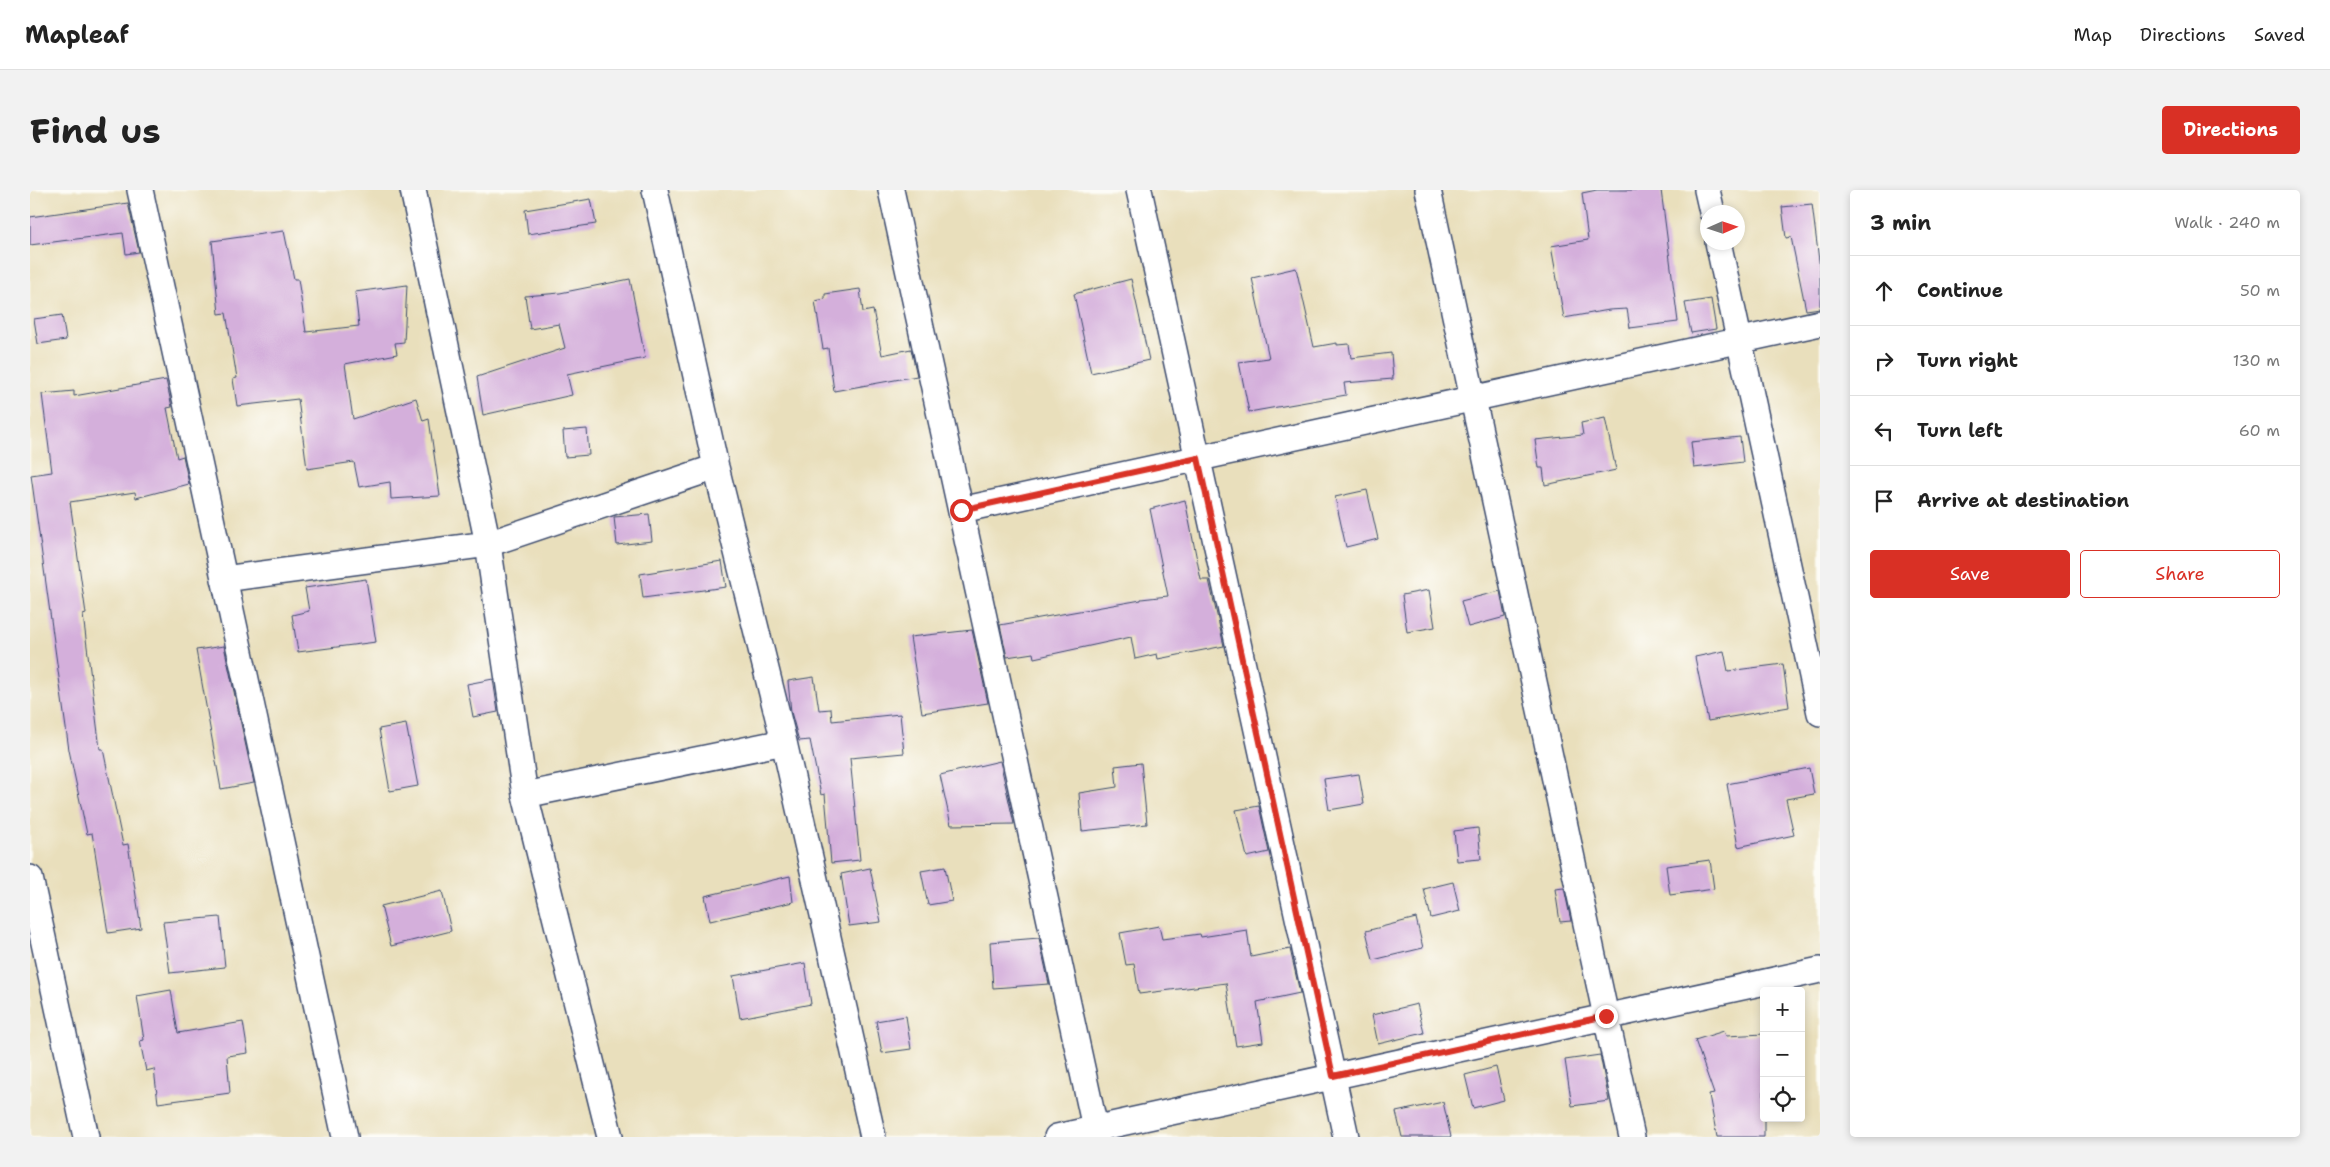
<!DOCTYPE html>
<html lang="en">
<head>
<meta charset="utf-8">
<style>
	body { margin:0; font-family:"Shantell Sans",sans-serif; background:#f2f2f2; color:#222 }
	.controls { position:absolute; right:15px; bottom:15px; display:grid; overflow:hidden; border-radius:5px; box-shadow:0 2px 8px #0003 }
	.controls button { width:45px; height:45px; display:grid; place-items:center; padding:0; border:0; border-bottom:1px solid #e0e0e0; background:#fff; color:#222; font:25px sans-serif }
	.compass { position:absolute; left:1670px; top:15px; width:45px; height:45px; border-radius:50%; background:#fff; box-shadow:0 2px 8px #0003; rotate:87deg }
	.stop { position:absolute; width:15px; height:15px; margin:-11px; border:4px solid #d93025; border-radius:50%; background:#fff }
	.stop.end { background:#d93025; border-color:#fff; box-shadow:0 1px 5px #0008 }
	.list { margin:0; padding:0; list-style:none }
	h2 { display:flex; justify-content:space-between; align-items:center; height:65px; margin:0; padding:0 20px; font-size:21px }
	h2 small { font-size:16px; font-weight:400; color:#767676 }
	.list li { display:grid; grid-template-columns:32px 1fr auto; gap:15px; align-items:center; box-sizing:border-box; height:70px; padding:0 20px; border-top:1px solid #e0e0e0 }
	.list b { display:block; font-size:19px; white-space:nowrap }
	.list em { font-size:16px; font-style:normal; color:#767676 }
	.actions { display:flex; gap:10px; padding:15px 20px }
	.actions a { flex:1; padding:11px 0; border:1px solid #d93025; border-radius:5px; text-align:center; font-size:18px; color:#d93025 }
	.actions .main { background:#d93025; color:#fff }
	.icon { flex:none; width:28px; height:28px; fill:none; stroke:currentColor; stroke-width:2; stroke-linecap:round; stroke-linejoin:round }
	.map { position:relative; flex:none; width:1790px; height:947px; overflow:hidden; border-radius:5px }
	header { display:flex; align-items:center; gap:30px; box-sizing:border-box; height:70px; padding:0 25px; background:#fff; border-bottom:1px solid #e0e0e0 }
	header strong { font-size:24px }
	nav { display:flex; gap:28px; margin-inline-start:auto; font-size:18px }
	.intro { display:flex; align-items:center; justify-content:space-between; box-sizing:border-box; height:120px; padding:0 30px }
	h1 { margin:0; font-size:35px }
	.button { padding:12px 22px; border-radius:5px; background:#d93025; color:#fff; font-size:18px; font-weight:700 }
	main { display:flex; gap:30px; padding:0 30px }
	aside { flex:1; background:#fff; border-radius:5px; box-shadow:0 2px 8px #0003 }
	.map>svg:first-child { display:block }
	.building { fill:#d4afdb }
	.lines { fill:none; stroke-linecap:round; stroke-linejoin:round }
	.street-casing { stroke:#3a496c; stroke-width:28 }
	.street { stroke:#fff; stroke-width:25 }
	.route { stroke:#d93025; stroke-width:6 }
</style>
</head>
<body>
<header>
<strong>Mapleaf</strong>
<nav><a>Map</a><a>Directions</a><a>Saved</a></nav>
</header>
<div class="intro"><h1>Find us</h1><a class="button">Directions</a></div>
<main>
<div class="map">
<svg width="1790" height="947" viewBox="0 0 1790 947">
	<rect width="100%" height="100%" fill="#fdfcf7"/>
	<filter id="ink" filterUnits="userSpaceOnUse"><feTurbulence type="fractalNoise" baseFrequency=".02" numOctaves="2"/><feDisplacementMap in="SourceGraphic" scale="10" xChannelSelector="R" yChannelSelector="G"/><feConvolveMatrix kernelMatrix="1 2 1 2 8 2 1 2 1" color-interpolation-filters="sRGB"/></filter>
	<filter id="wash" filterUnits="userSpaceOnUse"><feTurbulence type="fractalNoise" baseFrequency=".0096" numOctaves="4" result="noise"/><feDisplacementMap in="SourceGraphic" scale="20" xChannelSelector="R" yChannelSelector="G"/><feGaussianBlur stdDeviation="1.12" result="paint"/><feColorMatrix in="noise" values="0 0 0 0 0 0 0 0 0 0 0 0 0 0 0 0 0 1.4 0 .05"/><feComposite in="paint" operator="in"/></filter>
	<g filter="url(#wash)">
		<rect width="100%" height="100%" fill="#e9dfbc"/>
		<g id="blocks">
			<!-- building -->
			<path class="building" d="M 1567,0 L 1631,0 L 1648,132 L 1600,138 L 1597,119 L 1579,120 L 1534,128 L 1521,56 L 1558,50 L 1552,3 Z
				M 561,9 L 566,34 L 498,44 L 495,20 Z
				M 98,13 L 109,62 L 96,64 L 93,43 L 0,55 L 0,27 Z
				M 1782,14 L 1790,79 L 1790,118 L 1776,120 L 1761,47 L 1756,48 L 1752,17 Z
				M 254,41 L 264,89 L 268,89 L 276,142 L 329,136 L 325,102 L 377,95 L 374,152 L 365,153 L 367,164 L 315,174 L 323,229 L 386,208 L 393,231 L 399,229 L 410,306 L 361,309 L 360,292 L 329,297 L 324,272 L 277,279 L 268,209 L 207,216 L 203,189 L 207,188 L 196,123 L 189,124 L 182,51 Z
				M 1266,78 L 1284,157 L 1307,153 L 1307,155 L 1319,154 L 1321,168 L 1361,163 L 1363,189 L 1314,193 L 1316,205 L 1219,222 L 1209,172 L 1239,168 L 1222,88 Z
				M 600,89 L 615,168 L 537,184 L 542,205 L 453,225 L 447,187 L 535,158 L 529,134 L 500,139 L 495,106 L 530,103 Z
				M 1101,89 L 1119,170 L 1061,183 L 1044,104 Z
				M 830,99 L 833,122 L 843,120 L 852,165 L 881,159 L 887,186 L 804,201 L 798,158 L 793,159 L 785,111 L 795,109 L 795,104 Z
				M 1681,109 L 1686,139 L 1661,143 L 1655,113 Z
				M 32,125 L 36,150 L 8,154 L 4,129 Z
				M 136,190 L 142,217 L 137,218 L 147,268 L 153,266 L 159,294 L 106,308 L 105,302 L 40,312 L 56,424 L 53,425 L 70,559 L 73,559 L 93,655 L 98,654 L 111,738 L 78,743 L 62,643 L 57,644 L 39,560 L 1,285 L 22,282 L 12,204 L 44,201 L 44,206 Z
				M 1575,228 L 1586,280 L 1515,295 L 1513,278 L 1509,278 L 1505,250 L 1553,245 L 1551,233 Z
				M 557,239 L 559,265 L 535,267 L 533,241 Z
				M 1710,247 L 1713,272 L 1664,278 L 1661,252 Z
				M 1337,300 L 1348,349 L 1316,357 L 1305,307 Z
				M 1155,310 L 1171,390 L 1179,390 L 1194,456 L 1128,469 L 1127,464 L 1105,469 L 1101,447 L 1004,468 L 1003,463 L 977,467 L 970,435 L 1111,410 L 1111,409 L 1138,406 L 1120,319 Z
				M 619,324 L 622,351 L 587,355 L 584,327 Z
				M 692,371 L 696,397 L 613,408 L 610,384 Z
				M 336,389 L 346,452 L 268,462 L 262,425 L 279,421 L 275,398 Z
				M 1399,400 L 1405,437 L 1377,442 L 1372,405 Z
				M 1470,401 L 1475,427 L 1438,437 L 1431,411 Z
				M 942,440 L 958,513 L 892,523 L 880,447 Z
				M 194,456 L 224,593 L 191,599 L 166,460 Z
				M 1694,461 L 1698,481 L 1753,474 L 1759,517 L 1678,531 L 1665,467 Z
				M 784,487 L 789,520 L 801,519 L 802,531 L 870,524 L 874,563 L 820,568 L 830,670 L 801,673 L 795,604 L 791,605 L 780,550 L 769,551 L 761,522 L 758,491 Z
				M 463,489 L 468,522 L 443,527 L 437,494 Z
				M 376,534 L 388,596 L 360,601 L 349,539 Z
				M 970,571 L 984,634 L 921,635 L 910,585 Z
				M 1111,573 L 1117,634 L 1052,641 L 1049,603 L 1087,597 L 1085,576 Z
				M 1779,578 L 1784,604 L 1756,609 L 1764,645 L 1708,657 L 1697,594 Z
				M 1329,584 L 1334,614 L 1299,620 L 1294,589 Z
				M 1229,616 L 1239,662 L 1217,667 L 1206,620 Z
				M 1448,638 L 1451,669 L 1427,671 L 1424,641 Z
				M 1680,670 L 1684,699 L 1640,705 L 1636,676 Z
				M 915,677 L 922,711 L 898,715 L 891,681 Z
				M 840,678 L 851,732 L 819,736 L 811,684 Z
				M 760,686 L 763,712 L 680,731 L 675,706 Z
				M 1423,692 L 1430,721 L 1401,728 L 1394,699 Z
				M 1534,698 L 1541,731 L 1530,732 L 1525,699 Z
				M 412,701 L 421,741 L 361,756 L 351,716 Z
				M 190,727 L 195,777 L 140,783 L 133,732 Z
				M 1386,728 L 1393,758 L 1343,770 L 1336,741 Z
				M 1129,736 L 1132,749 L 1170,744 L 1171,747 L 1217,740 L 1221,767 L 1260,759 L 1270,803 L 1227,812 L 1233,852 L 1206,856 L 1196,793 L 1109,804 L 1104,774 L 1096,775 L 1090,743 Z
				M 1009,748 L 1019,794 L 963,798 L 960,752 Z
				M 775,773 L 781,814 L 710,828 L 703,786 Z
				M 141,800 L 148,843 L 213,832 L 218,863 L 197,866 L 200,903 L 128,913 L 124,879 L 116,881 L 110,851 L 114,850 L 107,806 Z
				M 1387,814 L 1394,843 L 1348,854 L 1342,825 Z
				M 876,826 L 881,859 L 852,863 L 846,831 Z
				M 1694,841 L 1696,846 L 1734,844 L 1734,947 L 1687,947 L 1679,905 L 1684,904 L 1665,850 Z
				M 1570,865 L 1579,911 L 1542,916 L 1535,870 Z
				M 1466,877 L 1474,910 L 1443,918 L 1435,885 Z
				M 1413,912 L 1421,947 L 1372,947 L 1366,922 Z"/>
		</g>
	</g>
	<g filter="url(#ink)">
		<use href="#blocks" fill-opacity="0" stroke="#3a496c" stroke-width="1"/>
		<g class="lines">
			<!-- street casing -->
			<g class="street-casing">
				<path id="street" d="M 110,0 L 315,947
					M 383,0 L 458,354 L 495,605 L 580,947
					M 625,0 L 686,277 L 754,552 L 843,947
					M 861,0 L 1067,947
					M 1109,0 L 1316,947
					M 1398,0 L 1602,947
					M 1677,0 L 1682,22
					M 1688,52 L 1790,523
					M 931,320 L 1790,133
					M 194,389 L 458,354 L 686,277
					M 495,605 L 754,552
					M 0,688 L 56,947
					M 1027,947 L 1790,780"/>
			</g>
			<!-- street -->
			<use href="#street" class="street"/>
		</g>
	</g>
	<g class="lines" filter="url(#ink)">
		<!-- route -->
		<path class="route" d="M 931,320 L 1168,268 L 1303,886 L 1576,826"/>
	</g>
</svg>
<div class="controls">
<button>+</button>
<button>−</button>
<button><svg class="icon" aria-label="locate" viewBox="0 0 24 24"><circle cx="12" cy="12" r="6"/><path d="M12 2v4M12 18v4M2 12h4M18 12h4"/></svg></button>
</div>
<svg class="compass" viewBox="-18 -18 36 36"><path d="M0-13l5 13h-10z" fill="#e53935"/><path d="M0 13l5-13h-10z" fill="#767676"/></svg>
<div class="stop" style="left:931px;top:320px"></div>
<div class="stop end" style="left:1576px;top:826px"></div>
</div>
<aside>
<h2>3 min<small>Walk · 240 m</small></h2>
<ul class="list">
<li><svg class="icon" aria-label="ahead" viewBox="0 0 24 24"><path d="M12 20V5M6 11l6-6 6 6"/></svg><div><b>Continue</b></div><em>50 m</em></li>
<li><svg class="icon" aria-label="right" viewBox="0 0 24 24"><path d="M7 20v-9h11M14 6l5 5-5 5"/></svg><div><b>Turn right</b></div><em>130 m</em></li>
<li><svg class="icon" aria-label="left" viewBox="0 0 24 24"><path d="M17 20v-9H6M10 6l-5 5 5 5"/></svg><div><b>Turn left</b></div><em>60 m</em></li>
<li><svg class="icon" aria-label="arrive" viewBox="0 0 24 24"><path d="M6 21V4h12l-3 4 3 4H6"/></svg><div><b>Arrive at destination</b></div></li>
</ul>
<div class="actions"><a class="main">Save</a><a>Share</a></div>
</aside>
</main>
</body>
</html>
